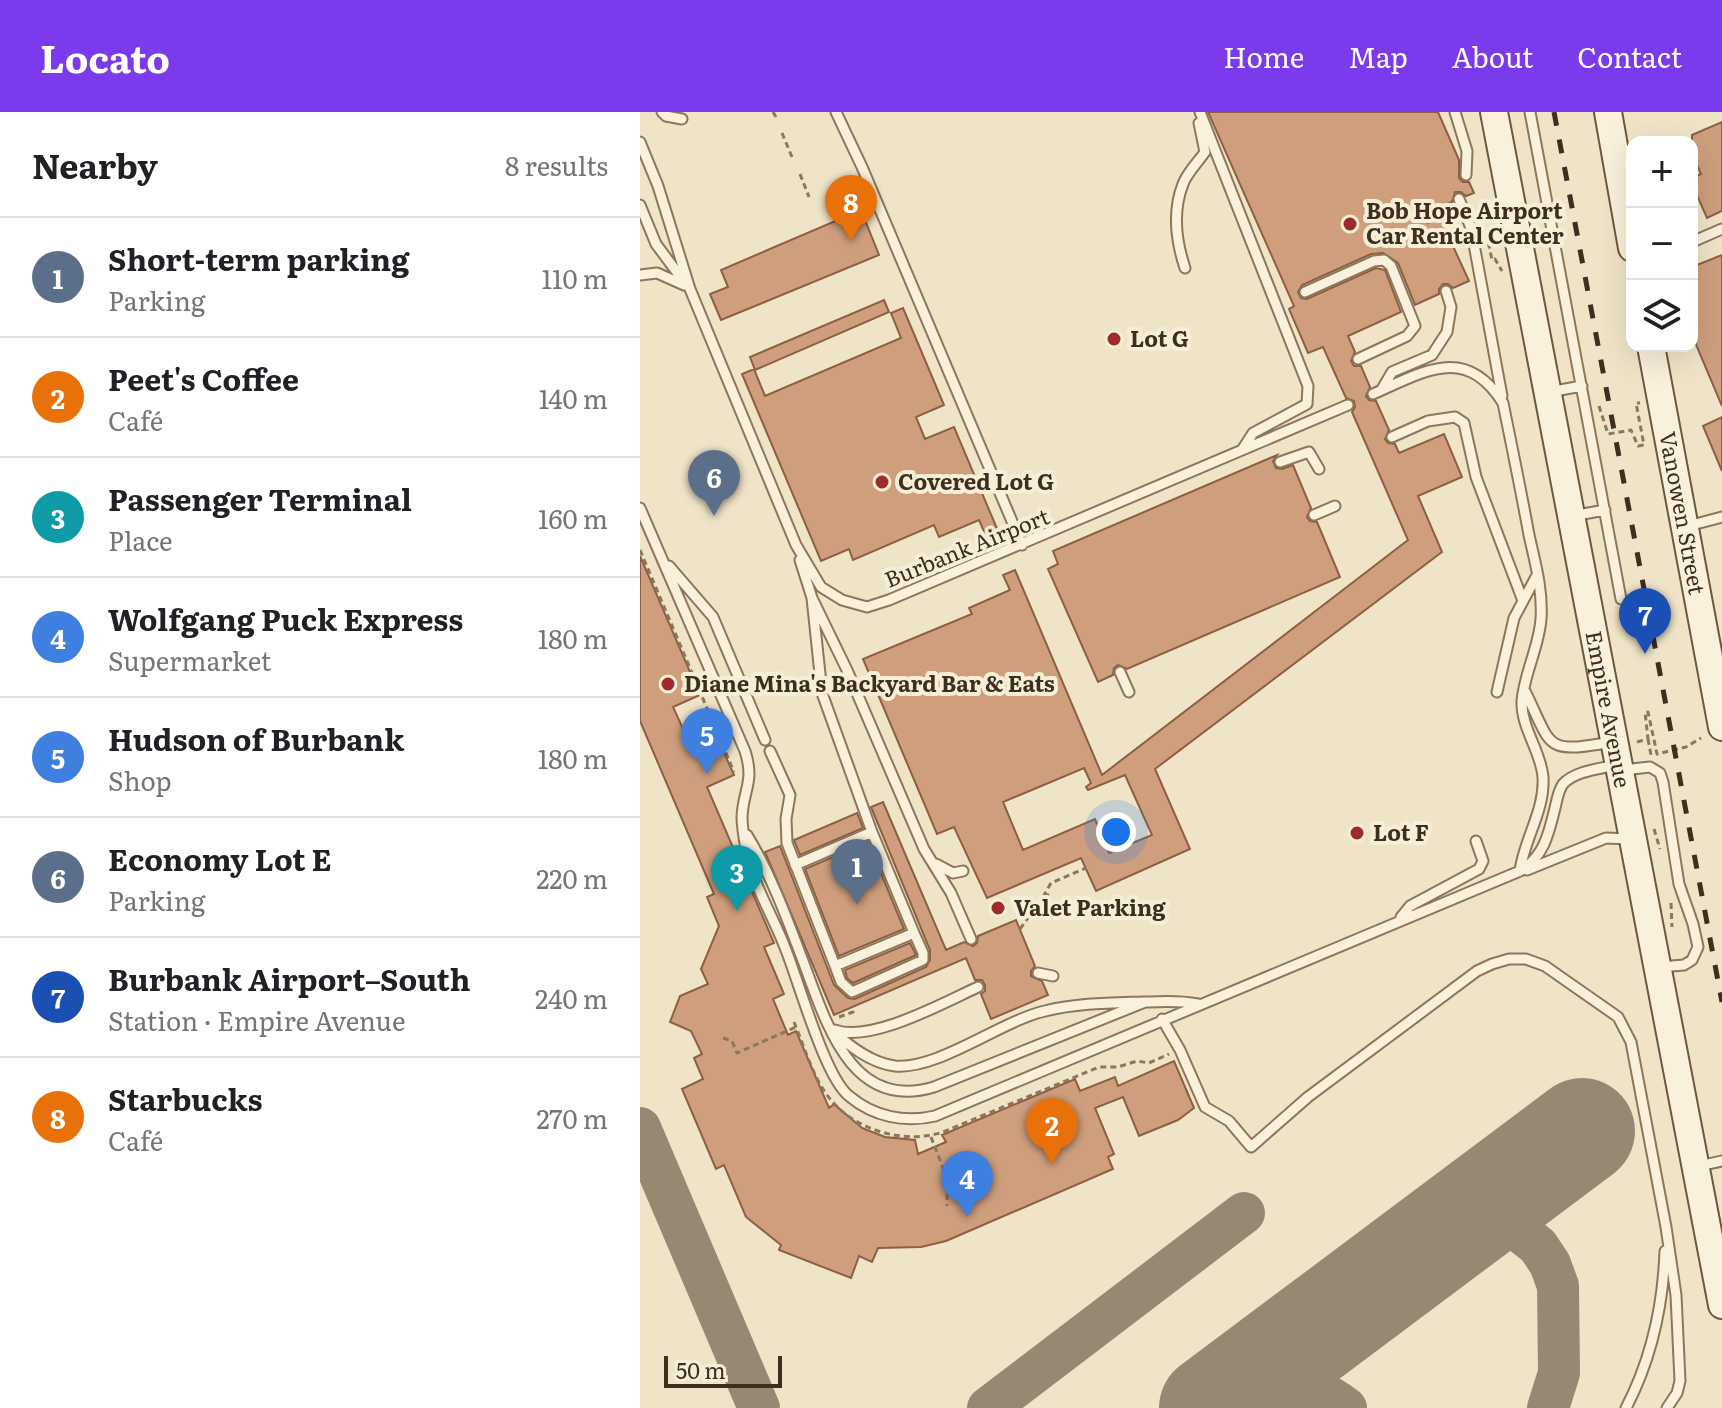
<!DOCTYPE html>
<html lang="en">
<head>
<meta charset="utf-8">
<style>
	body { margin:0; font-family:Literata,serif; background:#f6f6f6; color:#202124 }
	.controls { position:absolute; right:24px; top:24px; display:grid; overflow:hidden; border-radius:16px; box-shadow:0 8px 32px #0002 }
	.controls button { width:72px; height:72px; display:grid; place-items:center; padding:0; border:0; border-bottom:2px solid #e0e0e0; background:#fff; color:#202124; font:40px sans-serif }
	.scale { position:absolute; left:24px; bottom:20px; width:118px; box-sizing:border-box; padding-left:8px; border:4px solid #3d2e20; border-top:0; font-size:22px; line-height:28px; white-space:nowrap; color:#3d2e20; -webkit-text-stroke:6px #f7eed8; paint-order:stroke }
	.you { position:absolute; left:476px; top:720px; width:28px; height:28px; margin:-20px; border:6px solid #fff; border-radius:50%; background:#1a73e8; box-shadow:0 0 0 12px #1a73e833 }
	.badge { display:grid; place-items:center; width:52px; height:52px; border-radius:50%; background:#7c3aed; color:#fff; font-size:26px; font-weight:700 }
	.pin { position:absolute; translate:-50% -66px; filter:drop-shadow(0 2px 4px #0008) }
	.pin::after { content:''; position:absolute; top:42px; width:28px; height:24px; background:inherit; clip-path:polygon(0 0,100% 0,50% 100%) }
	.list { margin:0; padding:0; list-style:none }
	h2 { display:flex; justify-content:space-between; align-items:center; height:104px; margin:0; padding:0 32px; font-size:34px }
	h2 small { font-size:26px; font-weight:400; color:#757577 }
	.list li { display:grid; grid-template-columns:52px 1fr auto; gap:24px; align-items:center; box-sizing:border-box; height:120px; padding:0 32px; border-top:2px solid #e0e0e0 }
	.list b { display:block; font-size:30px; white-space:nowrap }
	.list p { margin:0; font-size:26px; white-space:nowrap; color:#757577 }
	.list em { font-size:26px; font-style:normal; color:#757577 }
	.icon { flex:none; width:44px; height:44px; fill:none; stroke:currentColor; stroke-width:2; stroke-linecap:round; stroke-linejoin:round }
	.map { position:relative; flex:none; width:1082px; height:1296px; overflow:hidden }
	header { display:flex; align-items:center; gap:48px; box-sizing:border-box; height:112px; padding:0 40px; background:#7c3aed; color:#fff }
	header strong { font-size:38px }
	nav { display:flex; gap:44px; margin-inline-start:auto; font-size:28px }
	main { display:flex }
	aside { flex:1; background:#fff }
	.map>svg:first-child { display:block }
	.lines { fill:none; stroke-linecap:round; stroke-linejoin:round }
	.taxiway { stroke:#968974; stroke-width:42 }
	.runway { stroke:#968974; stroke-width:106 }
	.building { fill:#cf9f7d; stroke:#8d5f41; stroke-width:2; fill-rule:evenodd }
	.service-casing { stroke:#8d765c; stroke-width:13 }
	.secondary-casing { stroke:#6f573f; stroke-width:30 }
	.path { stroke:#8d765c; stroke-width:3; stroke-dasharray:6 4; stroke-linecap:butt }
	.service { stroke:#faf1dc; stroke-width:9 }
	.secondary { stroke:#faf1dc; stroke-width:26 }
	.rail { stroke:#3d2e20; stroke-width:5; stroke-dasharray:14 14; stroke-linecap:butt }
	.poi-dot { fill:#9e2a2b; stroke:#f7eed8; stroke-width:3 }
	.labels { text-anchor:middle; stroke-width:8; stroke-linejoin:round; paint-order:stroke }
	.poi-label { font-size:22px; font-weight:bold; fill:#3d2e20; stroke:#f7eed8; text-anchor:start }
	.street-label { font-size:22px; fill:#3d2e20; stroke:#f7eed8 }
</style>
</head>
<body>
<header>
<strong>Locato</strong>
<nav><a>Home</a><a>Map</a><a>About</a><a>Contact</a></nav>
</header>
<main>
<aside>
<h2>Nearby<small>8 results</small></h2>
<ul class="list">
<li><span class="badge" style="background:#5c6f8a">1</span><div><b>Short-term parking</b><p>Parking</p></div><em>110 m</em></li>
<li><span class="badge" style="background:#e8710a">2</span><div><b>Peet's Coffee</b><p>Café</p></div><em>140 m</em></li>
<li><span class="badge" style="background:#0f9aa8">3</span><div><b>Passenger Terminal</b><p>Place</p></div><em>160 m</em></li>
<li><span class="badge" style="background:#3f7fe0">4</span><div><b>Wolfgang Puck Express</b><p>Supermarket</p></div><em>180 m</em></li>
<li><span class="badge" style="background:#3f7fe0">5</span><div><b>Hudson of Burbank</b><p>Shop</p></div><em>180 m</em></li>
<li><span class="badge" style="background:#5c6f8a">6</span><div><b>Economy Lot E</b><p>Parking</p></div><em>220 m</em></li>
<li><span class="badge" style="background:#1a4fb4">7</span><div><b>Burbank Airport–South</b><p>Station · Empire Avenue</p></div><em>240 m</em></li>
<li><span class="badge" style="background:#e8710a">8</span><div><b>Starbucks</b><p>Café</p></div><em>270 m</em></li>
</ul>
</aside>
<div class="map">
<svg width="1082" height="1296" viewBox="0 0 1082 1296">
	<rect width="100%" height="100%" fill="#f0e4c8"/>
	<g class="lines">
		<!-- taxiway -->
		<path class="taxiway" d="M 0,1016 L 119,1296
			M 808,1118 L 848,1111 L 875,1116 L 898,1134 L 910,1152 L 918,1174 L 919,1261 L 908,1296
			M 584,1287 C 631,1271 664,1263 706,1296
			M 348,1296 L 604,1101"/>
		<!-- runway -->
		<path class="runway" d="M 572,1296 L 942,1019"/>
	</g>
	<!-- building -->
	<path class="building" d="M 568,0 L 798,0 L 819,48 L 819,66 L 823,70 L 829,70 L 834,81 L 826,84 L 821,80 L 815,80 L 812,90 L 796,97 L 829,169 L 813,176 L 808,172 L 803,172 L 799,177 L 799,182 L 775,193 L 758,151 L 743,141 L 731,142 L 662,173 L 658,180 L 661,186 L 667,187 L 736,156 L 745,158 L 761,200 L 708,224 L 715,240 L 711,249 L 714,254 L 721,254 L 730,275 L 726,284 L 729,288 L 736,289 L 749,318 L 745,327 L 748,331 L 755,332 L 759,341 L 804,322 L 822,365 L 778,384 L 802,440 L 515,657 L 550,737 L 456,779 L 441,746 L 347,786 L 314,715 L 297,722 L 223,547 L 332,502 L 329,496 L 370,478 L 363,463 L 375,458 L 462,663 L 768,428 L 712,300 L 715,295 L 714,289 L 706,286 L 683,235 L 668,241 L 649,197 L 654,194 ZM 444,656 L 451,671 L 446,675 L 448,678 L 485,663 L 512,723 L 469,741 L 455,707 L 383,738 L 363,690 Z
		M 1082,10 L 1082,99 L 1067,106 L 1052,72 L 1052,66 L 1061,62 L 1052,42 L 1052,23 Z
		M 221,98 L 239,143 L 81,208 L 70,182 L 88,175 L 81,158 Z
		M 1082,143 L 1082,294 L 1052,223 L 1052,155 Z
		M 244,188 L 249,200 L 115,258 L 110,245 Z
		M 263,196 L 304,293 L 276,305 L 285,327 L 314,315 L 358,419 L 346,424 L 339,408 L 299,425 L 294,413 L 213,448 L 209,437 L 181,449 L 102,262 L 114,257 L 125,284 L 261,226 L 251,201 Z
		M 1082,305 L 1082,359 L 1063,314 Z
		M 637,343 L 633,349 L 636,356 L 642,357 L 653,353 L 671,396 L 667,405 L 670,409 L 677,410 L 700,465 L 487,557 L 478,553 L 474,556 L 473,563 L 458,570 L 408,457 L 418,452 L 413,439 Z
		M 0,444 L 60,583 L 33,595 L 44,619 L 69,607 L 94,663 L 67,675 L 134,831 L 124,835 L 144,882 L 133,887 L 148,923 L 156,919 L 189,996 L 194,992 L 222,1016 L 245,1025 L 275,1028 L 278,1042 L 306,1030 L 302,1023 L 435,967 L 440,979 L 475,965 L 478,974 L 534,949 L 554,996 L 538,1008 L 499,1024 L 483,985 L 455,996 L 474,1042 L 468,1045 L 473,1057 L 306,1129 L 281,1135 L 238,1136 L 232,1150 L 219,1144 L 211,1166 L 139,1138 L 141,1133 L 106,1105 L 84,1053 L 76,1057 L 42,977 L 63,967 L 54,946 L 62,942 L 51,919 L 30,910 L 40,884 L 68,872 L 61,857 L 79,814 L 67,785 L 74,782 L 0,609 Z
		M 243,690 L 306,838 L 324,830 L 333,834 L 337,831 L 338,824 L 376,808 L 395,854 L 391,859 L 391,864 L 402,869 L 408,883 L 351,907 L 341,882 L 345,879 L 345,873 L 342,868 L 335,868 L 326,846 L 194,903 L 125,740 L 140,734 L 194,873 L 208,886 L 215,887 L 286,855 L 290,848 L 290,838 L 231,695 Z
		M 217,701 L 223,716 L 160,743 L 154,728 Z
		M 228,730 L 264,817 L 199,844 L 165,757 Z
		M 270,831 L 276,843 L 213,871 L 207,866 L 205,858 Z"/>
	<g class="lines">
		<!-- service casing -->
		<g class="service-casing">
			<path id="service" d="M 22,0 L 26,4 L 42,7
				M 196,0 L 222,55 L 382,433
				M 560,0 L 668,274 L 667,292 L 613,321 L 602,338
				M 815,0 L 827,39 L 826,63
				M 890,0 L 981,487
				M 0,30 L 18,74 L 50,177 L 156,433 L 181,475 L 202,488 L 227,495 L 249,488 L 708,293
				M 819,87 L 831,116 L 862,284
				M 0,93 L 16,132 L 45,171
				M 1052,130 L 1082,117
				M 545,156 C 536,129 532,100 543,72 C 547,61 558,50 565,40 L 559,11
				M 0,163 L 17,161 L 44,173
				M 665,180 L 734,149 L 744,148 L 751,154 L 775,214 L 767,224 L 718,247
				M 742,277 L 752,260 L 792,243 L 807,220 L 811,195 L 806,179
				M 909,280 L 942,274
				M 733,282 C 785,259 826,232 863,291 C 872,335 881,379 889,423 C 895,450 903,478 901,507 C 899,535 884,562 882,589 C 881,616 901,639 903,665 C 905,699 884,727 880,759
				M 752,325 L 788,309 L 815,305 L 824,311 L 836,365 L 883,489
				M 640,350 L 669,340 L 679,357
				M 0,396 L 105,639 C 115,670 103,678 102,705 C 102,717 105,731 107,742 C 113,771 133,805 144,833 C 158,866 184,964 209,984 C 234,1005 265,1011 295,1004 L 880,759 C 904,745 909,721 915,696 C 917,688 918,679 923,672 C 935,659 959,657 976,653
				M 674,403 L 695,394
				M 932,404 L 965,398
				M 1048,414 L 1082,405
				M 160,448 L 172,486 L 182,581 L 232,720
				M 29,454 L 73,505 L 125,628
				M 172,486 L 207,558 L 284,737 L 311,781 L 331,827
				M 480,560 L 489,580
				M 885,579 C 913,636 903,642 972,630
				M 857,580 L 874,506 L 897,463
				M 130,639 L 150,683 L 146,707 L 147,731 L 195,854 L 274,821 L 232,720 L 155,753
				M 983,658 L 1010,655 L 1020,661 L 1023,670 L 1039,772 L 1053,812 L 1058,835 L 1052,848 L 1044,853 L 1020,855
				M 107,723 C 129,759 145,801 160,841 C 184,902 207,1001 294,975 L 505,890
				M 296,752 L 313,761 L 323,759
				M 887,758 L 966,726 L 990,727
				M 761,805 L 770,794 L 839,757 L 843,749 L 836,729
				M 195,854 L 201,870 L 212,880 L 283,848 L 283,841 L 274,821
				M 398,861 L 413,864
				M 522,907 L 540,938 L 565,995 L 589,1009 L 611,1035 L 668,985 L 837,859 L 852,852 L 869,847 L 886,847 L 905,854 L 978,905 L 991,930 L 1026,1115 L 1036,1183 L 1040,1269 L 1037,1281 L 1027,1296
				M 191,917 C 208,933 230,951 255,954 C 298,958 361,909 405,899 C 437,891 470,891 503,890 C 525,890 536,888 558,892
				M 195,918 C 231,931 303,891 338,875
				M 1059,1054 L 1082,1049
				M 986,1296 C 1012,1246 1023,1195 1025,1139"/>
		</g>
		<!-- secondary casing -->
		<g class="secondary-casing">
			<g id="secondary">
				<path id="s1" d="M 854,0 L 1082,1193"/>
				<path d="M 968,0 L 992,136"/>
				<path id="s2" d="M 1011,234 L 1082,615"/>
			</g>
		</g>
		<!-- path -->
		<path class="path" d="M 133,0 L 136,5
			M 142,21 L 152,45
			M 160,62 L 169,85
			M 768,119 L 796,107
			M 844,125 L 847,124 L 852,148 L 855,147 L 862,159
			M 959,294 L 968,322 L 991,318 L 998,334 L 1004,333 L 996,291 L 1000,291
			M 0,438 L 94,660
			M 1008,627 L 1011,643
			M 997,630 L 1008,627 L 1005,600 L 1008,600 L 1017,642 L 1046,635 L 1061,626
			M 1014,717 L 1020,737
			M 403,785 L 411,771 L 446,756
			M 1031,791 L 1032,815
			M 380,817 L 403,785 L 412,781
			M 199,905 L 213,900 L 211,895
			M 154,910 C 164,934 172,962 187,983 C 212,1018 264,1033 303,1020 L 459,955 L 478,955 L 497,949 L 509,951 L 529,942
			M 83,926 L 92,929 L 97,941 L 156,915
			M 291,1025 L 307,1066 L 307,1094"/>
		<!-- service -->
		<use href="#service" class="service"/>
		<!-- secondary -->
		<use href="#secondary" class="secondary"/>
		<!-- rail -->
		<path class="rail" d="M 914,0 L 1082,890"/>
	</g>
	<!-- markers -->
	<g class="poi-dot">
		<circle cx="710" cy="112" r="8"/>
		<circle cx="474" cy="227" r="8"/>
		<circle cx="242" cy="370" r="8"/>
		<circle cx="28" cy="572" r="8"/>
		<circle cx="717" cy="721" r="8"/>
		<circle cx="358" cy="796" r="8"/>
	</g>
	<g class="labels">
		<!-- poi labels -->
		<g class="poi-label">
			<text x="726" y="107">Bob Hope Airport<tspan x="726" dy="25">Car Rental Center</tspan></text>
			<text x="490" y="235">Lot G</text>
			<text x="258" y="378">Covered Lot G</text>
			<text x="44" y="580">Diane Mina's Backyard Bar &amp; Eats</text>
			<text x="733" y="729">Lot F</text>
			<text x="374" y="804">Valet Parking</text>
		</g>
		<!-- street labels -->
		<g class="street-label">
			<text dy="8" stroke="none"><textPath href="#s2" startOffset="170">Vanowen Street</textPath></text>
			<text transform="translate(327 436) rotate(-22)" y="8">Burbank Airport</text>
			<text dy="8" stroke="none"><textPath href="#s1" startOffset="608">Empire Avenue</textPath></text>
		</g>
	</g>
</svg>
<div class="controls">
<button>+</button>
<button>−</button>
<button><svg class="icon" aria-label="layers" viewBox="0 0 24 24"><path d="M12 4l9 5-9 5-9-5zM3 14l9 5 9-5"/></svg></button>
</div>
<div class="scale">50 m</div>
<div class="you"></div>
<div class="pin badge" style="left:217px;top:793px;background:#5c6f8a">1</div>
<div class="pin badge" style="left:412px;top:1052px;background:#e8710a">2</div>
<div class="pin badge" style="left:97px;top:799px;background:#0f9aa8">3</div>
<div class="pin badge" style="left:327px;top:1105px;background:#3f7fe0">4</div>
<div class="pin badge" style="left:67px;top:662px;background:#3f7fe0">5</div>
<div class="pin badge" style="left:74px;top:404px;background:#5c6f8a">6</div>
<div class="pin badge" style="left:1005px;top:542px;background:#1a4fb4">7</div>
<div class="pin badge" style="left:211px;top:129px;background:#e8710a">8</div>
</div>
</main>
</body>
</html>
